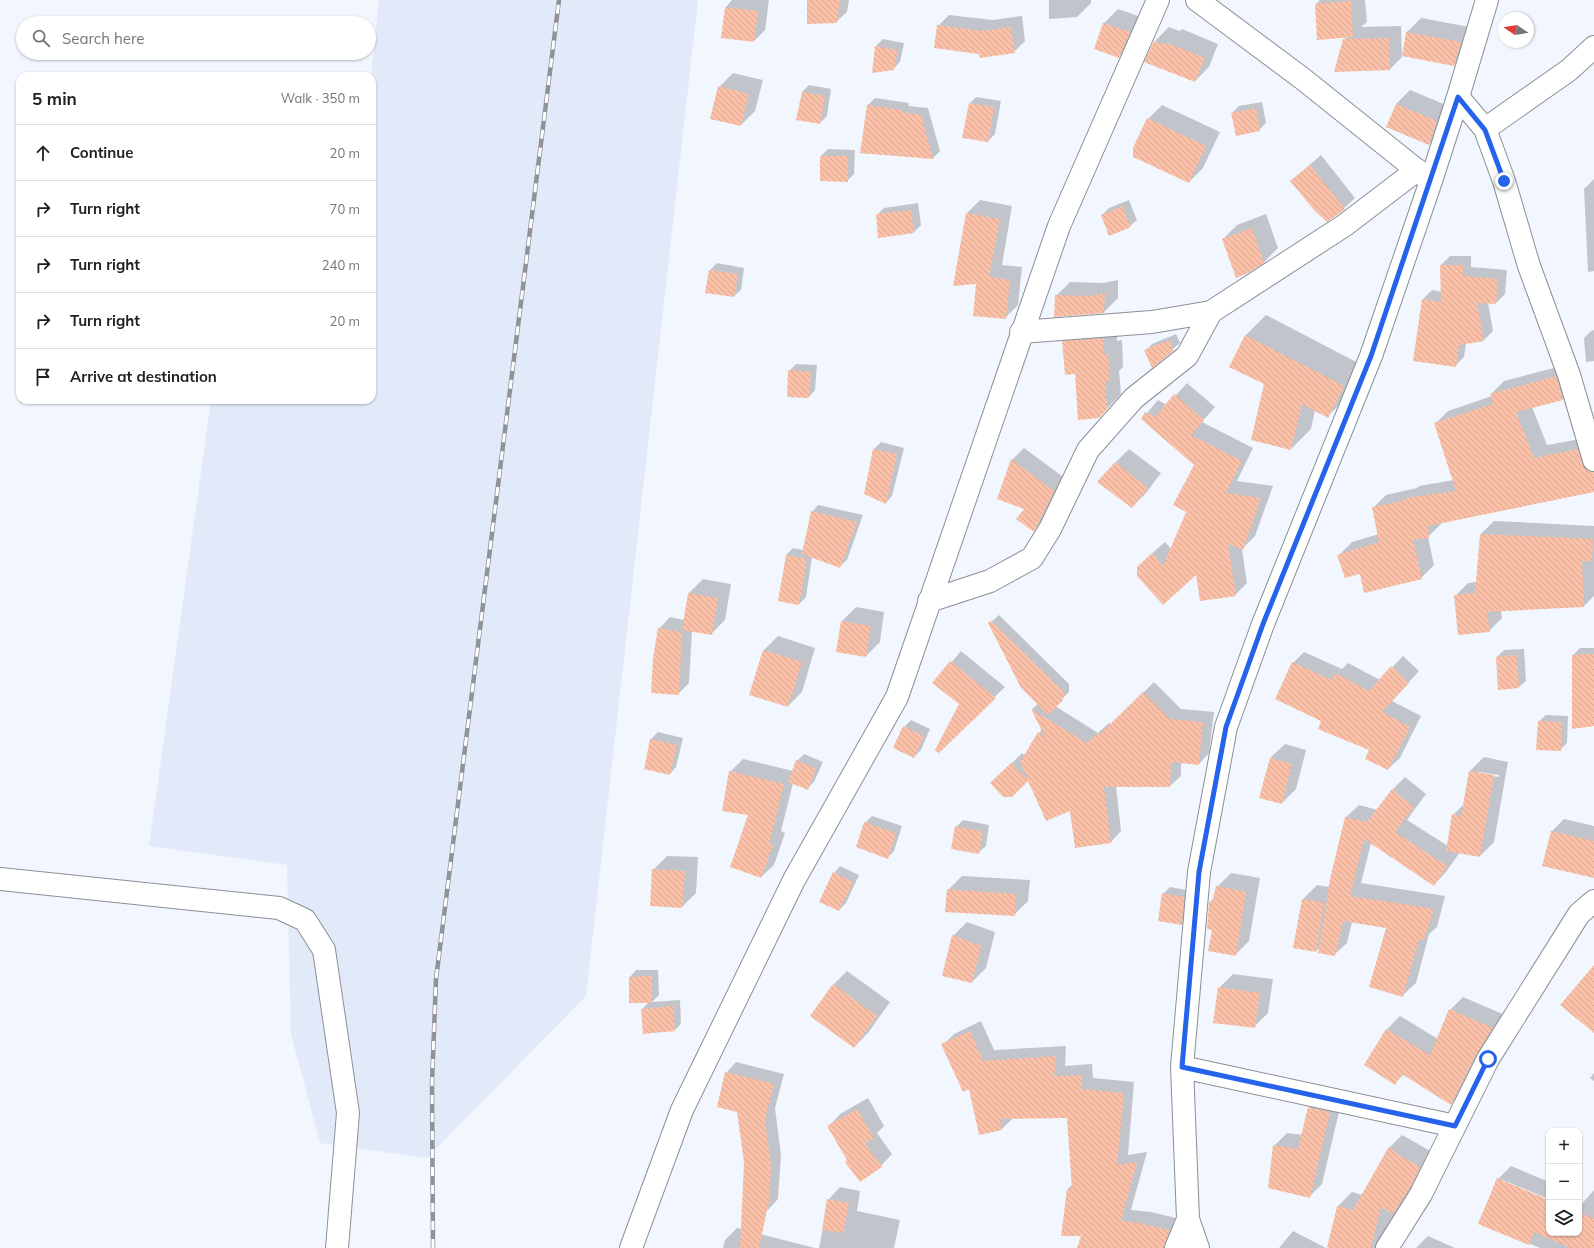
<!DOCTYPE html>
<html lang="en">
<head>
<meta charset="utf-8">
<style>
	body { margin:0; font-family:Mulish,sans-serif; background:#f6f6f6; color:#202124 }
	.controls { position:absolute; right:12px; bottom:12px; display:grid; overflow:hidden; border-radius:8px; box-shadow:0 1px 3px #0004 }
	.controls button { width:36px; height:36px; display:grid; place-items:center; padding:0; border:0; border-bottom:1px solid #e0e0e0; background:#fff; color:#202124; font:20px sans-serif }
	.compass { position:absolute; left:1498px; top:12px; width:36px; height:36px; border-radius:50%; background:#fff; box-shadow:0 1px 3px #0004; rotate:282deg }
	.stop { position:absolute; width:12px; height:12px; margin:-9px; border:3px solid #2563eb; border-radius:50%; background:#fff }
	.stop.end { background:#2563eb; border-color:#fff; box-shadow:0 1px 4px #0008 }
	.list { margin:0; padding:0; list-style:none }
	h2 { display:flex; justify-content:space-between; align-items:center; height:52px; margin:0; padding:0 16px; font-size:17px }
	h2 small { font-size:13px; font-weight:400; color:#757577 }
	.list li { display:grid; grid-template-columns:26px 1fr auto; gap:12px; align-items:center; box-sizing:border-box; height:56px; padding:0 16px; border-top:1px solid #e0e0e0 }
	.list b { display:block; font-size:15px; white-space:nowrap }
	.list em { font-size:13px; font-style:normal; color:#757577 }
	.icon { flex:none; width:22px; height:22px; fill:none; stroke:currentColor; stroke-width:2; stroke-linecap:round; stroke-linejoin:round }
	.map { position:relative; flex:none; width:1594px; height:1248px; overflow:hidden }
	.search { position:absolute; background:#fff; box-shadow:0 1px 3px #0004; left:16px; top:16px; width:360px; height:44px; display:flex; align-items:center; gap:10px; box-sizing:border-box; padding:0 14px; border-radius:22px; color:#757577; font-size:15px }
	.panel { position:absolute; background:#fff; box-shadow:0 1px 3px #0004; left:16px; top:72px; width:360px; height:332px; border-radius:12px }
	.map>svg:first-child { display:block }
	.built { fill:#e2e9f8 }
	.shadow { fill:#0003; fill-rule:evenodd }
	.building { fill:url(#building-back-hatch) }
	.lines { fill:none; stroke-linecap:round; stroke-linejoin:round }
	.street-casing { stroke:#8b8f96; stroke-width:24 }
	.street { stroke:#fff; stroke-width:22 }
	.rail-casing { stroke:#909298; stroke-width:4.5 }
	.rail { stroke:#fff; stroke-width:3; stroke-dasharray:9; stroke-linecap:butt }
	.route { stroke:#2563eb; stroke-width:5 }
</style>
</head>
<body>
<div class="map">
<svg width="1594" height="1248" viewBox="0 0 1594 1248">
	<defs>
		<pattern id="building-back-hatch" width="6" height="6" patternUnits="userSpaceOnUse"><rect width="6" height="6" fill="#fac1a8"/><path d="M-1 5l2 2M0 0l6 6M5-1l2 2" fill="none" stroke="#d7a691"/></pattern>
	</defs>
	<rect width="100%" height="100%" fill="#f2f6fe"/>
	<!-- built -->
	<path class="built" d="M 379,0 L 698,0 L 586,996 L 427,1158 L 320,1143 L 291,1034 L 287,865 L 149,846 L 211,400 L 372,400 L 372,76 L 371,76 Z"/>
	<!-- shadow -->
	<path class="shadow" d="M 732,0 L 769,0 L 765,30 L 754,41 L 726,7 Z
		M 808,0 L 849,0 L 847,12 L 836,22 Z
		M 1049,0 L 1091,0 L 1091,3 L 1077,17 L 1049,19 Z
		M 1320,0 L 1365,0 L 1367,22 L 1361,27 L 1401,26 L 1402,57 L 1390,69 L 1344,40 L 1348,36 L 1316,4 Z
		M 1118,9 L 1144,18 L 1133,43 L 1119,57 L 1095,48 L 1104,23 Z
		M 949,15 L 993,20 L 1022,16 L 1025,41 L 1014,52 L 980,53 L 938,26 Z
		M 1421,18 L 1475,28 L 1468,51 L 1454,65 L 1403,55 L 1407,32 Z
		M 1169,27 L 1180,31 L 1182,29 L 1218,44 L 1209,67 L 1195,81 L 1155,41 Z
		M 883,39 L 904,43 L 900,62 L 893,69 L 873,72 L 876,46 Z
		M 733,73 L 763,80 L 755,111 L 741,125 L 719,87 Z
		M 809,85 L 831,89 L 827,116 L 820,123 L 802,92 Z
		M 1410,90 L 1451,107 L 1443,130 L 1429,144 L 1396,104 Z
		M 976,97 L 1001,101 L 995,134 L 988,141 L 970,103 Z
		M 875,98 L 909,103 L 908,106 L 928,108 L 940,151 L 933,158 L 861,153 L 868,105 Z
		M 1262,102 L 1266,123 L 1259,130 L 1232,113 L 1239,106 Z
		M 1162,105 L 1220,132 L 1203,168 L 1189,182 L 1148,119 Z
		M 828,149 L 855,150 L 854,174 L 847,181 L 821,156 Z
		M 1321,155 L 1355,198 L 1344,208 L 1291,181 Z
		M 1594,179 L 1594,271 L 1588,272 L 1584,189 Z
		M 980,200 L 1012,206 L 1002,265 L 1022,267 L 1018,305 L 1005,318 L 977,283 L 967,213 Z
		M 1129,200 L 1137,220 L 1130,226 L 1102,215 L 1109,208 Z
		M 918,203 L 921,225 L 914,232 L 877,215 L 884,208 Z
		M 1266,214 L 1278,248 L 1264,262 L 1248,272 L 1223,239 L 1237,225 Z
		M 1450,256 L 1471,256 L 1471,267 L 1507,270 L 1505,294 L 1496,303 L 1488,303 L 1493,331 L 1484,340 L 1466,343 L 1464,357 L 1455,366 L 1415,360 L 1423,299 L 1432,290 L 1442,292 L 1441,265 Z
		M 717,263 L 744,268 L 741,290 L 734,296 L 706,292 L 710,270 Z
		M 1118,280 L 1118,298 L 1104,312 L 1056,296 L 1070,282 L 1103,283 Z
		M 1266,315 L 1364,366 L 1348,396 L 1328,416 L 1315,410 L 1311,429 L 1291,449 L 1246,335 Z
		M 1117,325 L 1117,341 L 1122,340 L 1123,367 L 1119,371 L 1121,394 L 1099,417 L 1076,373 L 1063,342 L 1077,328 Z
		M 1594,330 L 1594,361 L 1586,362 L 1584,338 L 1591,331 Z
		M 1176,334 L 1180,343 L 1152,366 L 1145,351 L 1152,344 Z
		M 796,364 L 817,365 L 815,390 L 809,397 L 789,371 Z
		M 1569,364 L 1576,386 L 1563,399 L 1532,407 L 1547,445 L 1591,437 L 1594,448 L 1594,491 L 1441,522 L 1441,524 L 1428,537 L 1434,565 L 1421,578 L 1361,573 L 1339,555 L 1352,542 L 1379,534 L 1373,508 L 1386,495 L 1417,488 L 1419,486 L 1454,480 L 1435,424 L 1448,411 L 1492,396 L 1491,394 L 1504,381 Z
		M 1187,383 L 1215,407 L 1202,422 L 1253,448 L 1237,481 L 1273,486 L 1255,536 L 1242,549 L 1247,583 L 1235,595 L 1197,573 L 1163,603 L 1150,555 L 1165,542 L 1172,550 L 1187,512 L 1195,464 L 1142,419 L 1158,400 L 1167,405 Z
		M 881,442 L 904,448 L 892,496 L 886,503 L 865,493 L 874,449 Z
		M 1024,448 L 1066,479 L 1045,519 L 1034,530 L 1025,508 L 998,498 L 1012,460 Z
		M 1129,449 L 1161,473 L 1146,493 L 1132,507 L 1115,463 Z
		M 818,505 L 863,515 L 847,560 L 840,566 L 812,557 L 806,597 L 799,604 L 786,555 L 793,548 L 803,550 L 812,512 Z
		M 1494,521 L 1594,526 L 1594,596 L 1584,606 L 1501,610 L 1502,618 L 1489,631 L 1455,596 L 1468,583 L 1477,582 L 1481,534 Z
		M 703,579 L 731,584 L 725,620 L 711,634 L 692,631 L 689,683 L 678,694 L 659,629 L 670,617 L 684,620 L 689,593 Z
		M 856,607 L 884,612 L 880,642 L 866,656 L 842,621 Z
		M 999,615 L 1069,684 L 1069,692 L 1055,706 L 1098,733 L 1109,723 L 1111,725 L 1154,682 L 1181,709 L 1214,712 L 1209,753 L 1199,764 L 1181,762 L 1181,776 L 1170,786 L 1116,786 L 1121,831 L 1111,842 L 1071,809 L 1029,779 L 1012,796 L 992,783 L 1022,753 L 1025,756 L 1042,729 L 1032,709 L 1038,704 L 990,623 Z
		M 778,636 L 815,648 L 802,692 L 788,706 L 764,650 Z
		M 1580,648 L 1594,648 L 1594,725 L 1573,655 Z
		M 1524,649 L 1526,681 L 1519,687 L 1497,657 L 1504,650 Z
		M 961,651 L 1005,687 L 939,751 L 961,704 L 934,683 Z
		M 1304,652 L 1342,669 L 1348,663 L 1380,680 L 1403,656 L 1419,671 L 1392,701 L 1421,716 L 1400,758 L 1388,769 L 1371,750 L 1322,720 L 1293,663 Z
		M 1546,715 L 1568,716 L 1567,743 L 1560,750 L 1539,721 Z
		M 911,720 L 930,729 L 921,750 L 914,757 L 904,727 Z
		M 658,732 L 683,738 L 676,767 L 670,774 L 645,768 L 651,739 Z
		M 1285,744 L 1306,750 L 1296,789 L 1282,803 L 1270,758 Z
		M 804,754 L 823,762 L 814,782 L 807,789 L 793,783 L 781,831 L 785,833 L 774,865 L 761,877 L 749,815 L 730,772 L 743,759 L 793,771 L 797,761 Z
		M 1484,757 L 1508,762 L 1494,842 L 1480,856 L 1460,852 L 1446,872 L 1434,885 L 1371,843 L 1361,883 L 1445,896 L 1437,927 L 1429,934 L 1416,983 L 1403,995 L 1387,927 L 1352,922 L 1347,943 L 1334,955 L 1320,947 L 1316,951 L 1303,899 L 1317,885 L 1329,887 L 1346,817 L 1359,805 L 1378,810 L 1392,790 L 1405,777 L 1426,794 L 1407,820 L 1448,846 L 1453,815 L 1464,804 L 1470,771 ZM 1479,772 L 1499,775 L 1499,777 L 1479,774 Z
		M 872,816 L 902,826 L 894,851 L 888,857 L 865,823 Z
		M 1564,819 L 1594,826 L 1594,876 L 1552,831 Z
		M 963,820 L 989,825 L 986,846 L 979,852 L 956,827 Z
		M 667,856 L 698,857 L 696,893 L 682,907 L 653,870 Z
		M 840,866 L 859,875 L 846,903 L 839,910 L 834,873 Z
		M 1231,873 L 1260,878 L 1249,941 L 1235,955 L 1213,929 L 1210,902 L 1215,897 L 1217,887 Z
		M 962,876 L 1030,880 L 1028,901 L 1014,915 L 948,890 Z
		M 1170,887 L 1191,891 L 1188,917 L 1182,924 L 1163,894 Z
		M 967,922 L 995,932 L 986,968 L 972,982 L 953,936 Z
		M 636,970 L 658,970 L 659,995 L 652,1002 L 680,1000 L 681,1024 L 675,1030 L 642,1009 L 649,1002 L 630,1002 L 630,977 Z
		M 847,971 L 890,1002 L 868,1033 L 854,1047 L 833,985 Z
		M 1233,974 L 1273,979 L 1268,1013 L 1254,1027 L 1219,988 Z
		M 1463,997 L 1505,1015 L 1464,1091 L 1451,1104 L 1404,1074 L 1395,1083 L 1365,1065 L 1387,1029 L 1400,1016 L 1438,1039 L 1450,1010 Z
		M 981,1021 L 994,1050 L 1066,1046 L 1065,1066 L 1092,1064 L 1093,1078 L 1134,1082 L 1128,1155 L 1147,1152 L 1131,1210 L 1151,1212 L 1176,1218 L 1172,1248 L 1087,1248 L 1068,1189 L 1072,1185 L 1068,1117 L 1013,1118 L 1002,1129 L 970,1088 L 943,1045 L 954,1034 Z
		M 736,1062 L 784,1074 L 775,1108 L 781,1155 L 778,1199 L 768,1210 L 743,1208 L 745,1162 L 738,1111 L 726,1073 Z
		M 1594,1073 L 1594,1081 L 1590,1078 Z
		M 1322,1095 L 1342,1099 L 1322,1184 L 1309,1197 L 1274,1146 L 1287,1133 L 1303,1135 L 1309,1108 Z
		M 868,1098 L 884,1126 L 877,1133 L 892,1154 L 881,1166 L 848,1160 L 829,1126 L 840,1114 Z
		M 1402,1135 L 1434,1153 L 1378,1248 L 1363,1248 L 1338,1206 L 1352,1192 L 1363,1195 L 1388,1149 Z
		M 1511,1166 L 1549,1182 L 1549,1199 L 1503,1180 L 1503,1182 L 1549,1201 L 1549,1233 L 1579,1233 L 1579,1207 L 1594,1190 L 1594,1248 L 1540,1248 L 1480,1223 L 1498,1179 Z
		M 840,1187 L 860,1191 L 857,1211 L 900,1220 L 894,1248 L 819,1248 L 828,1200 Z
		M 737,1228 L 815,1248 L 723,1248 L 725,1240 Z
		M 1293,1231 L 1326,1248 L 1279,1248 Z
		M 1428,1236 L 1455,1248 L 1416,1248 Z"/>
	<!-- building -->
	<path class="building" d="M 807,0 L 840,0 L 837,23 L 807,24 Z
		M 1351,1 L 1353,37 L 1317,40 L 1315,4 Z
		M 725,7 L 758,11 L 754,42 L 721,38 Z
		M 1103,23 L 1130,32 L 1119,58 L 1094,49 Z
		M 937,25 L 981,31 L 1011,27 L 1015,53 L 980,58 L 979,54 L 934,48 Z
		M 1406,32 L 1461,42 L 1454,66 L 1402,56 Z
		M 1389,38 L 1390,70 L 1334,72 L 1343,39 Z
		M 1154,41 L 1166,45 L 1167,43 L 1205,58 L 1195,82 L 1144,62 Z
		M 875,46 L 898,50 L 894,70 L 872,73 Z
		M 718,86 L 749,94 L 741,126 L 710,119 Z
		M 802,92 L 825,96 L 820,124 L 796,120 Z
		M 969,103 L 994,107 L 988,142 L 962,138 Z
		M 1396,104 L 1437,121 L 1429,145 L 1386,127 Z
		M 867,105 L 902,110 L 902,112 L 921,115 L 933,159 L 860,153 Z
		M 1256,108 L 1260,131 L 1236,136 L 1231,113 Z
		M 1147,118 L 1206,146 L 1189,183 L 1133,157 L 1133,148 Z
		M 820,156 L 848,156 L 848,182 L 820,181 Z
		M 1310,165 L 1345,209 L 1327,222 L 1314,210 L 1290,181 Z
		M 1122,206 L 1131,227 L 1109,236 L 1101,215 Z
		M 911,210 L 914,233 L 878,238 L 876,214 Z
		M 966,213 L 1000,219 L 989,277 L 1010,280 L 1006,319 L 973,316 L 976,284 L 953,286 Z
		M 1252,228 L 1264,263 L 1248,273 L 1236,278 L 1222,239 Z
		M 1440,265 L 1463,265 L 1463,276 L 1498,279 L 1496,304 L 1477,303 L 1484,341 L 1459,345 L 1456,367 L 1413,361 L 1422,299 L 1441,302 Z
		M 709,270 L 738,274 L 734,297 L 705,293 Z
		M 1105,293 L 1104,313 L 1054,317 L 1055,295 L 1089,296 Z
		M 1245,335 L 1344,386 L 1328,418 L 1302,404 L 1291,450 L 1251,440 L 1264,384 L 1229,367 Z
		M 1104,338 L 1103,354 L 1108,354 L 1110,382 L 1105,382 L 1107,409 L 1099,418 L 1078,420 L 1075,374 L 1065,375 L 1062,341 Z
		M 1169,340 L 1173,351 L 1152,368 L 1144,350 Z
		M 788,370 L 811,372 L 809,398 L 787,397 Z
		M 1556,376 L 1563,400 L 1516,412 L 1534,458 L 1578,449 L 1585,469 L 1594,472 L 1594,492 L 1428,526 L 1429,538 L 1413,540 L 1422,579 L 1364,593 L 1360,574 L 1345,578 L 1337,555 L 1379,542 L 1372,507 L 1405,500 L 1405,498 L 1456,491 L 1434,423 L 1493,404 L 1490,394 Z
		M 1174,394 L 1204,420 L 1191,435 L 1242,461 L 1226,493 L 1261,498 L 1243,550 L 1228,544 L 1236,596 L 1200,601 L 1196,575 L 1163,605 L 1137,576 L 1137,567 L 1152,553 L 1163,566 L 1186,512 L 1173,505 L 1194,465 L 1141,419 L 1145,412 L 1155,417 Z
		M 873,449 L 897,454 L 886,504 L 864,494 Z
		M 1011,459 L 1054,491 L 1034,532 L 1016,519 L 1024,509 L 997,499 Z
		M 1115,462 L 1148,488 L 1132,508 L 1097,482 Z
		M 811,511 L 857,522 L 840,568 L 802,554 Z
		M 1480,534 L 1593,539 L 1592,561 L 1582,561 L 1584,607 L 1487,612 L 1490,632 L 1458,635 L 1454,595 L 1475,593 Z
		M 786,555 L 807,559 L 799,605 L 778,601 Z
		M 688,593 L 718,598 L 712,635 L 682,630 Z
		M 841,621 L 871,626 L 866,657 L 836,652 Z
		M 991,621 L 1063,691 L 1063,700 L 1048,715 L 1021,688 L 988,623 Z
		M 658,628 L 682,632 L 679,695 L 651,693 L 653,658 Z
		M 763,650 L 802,662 L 788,707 L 749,695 Z
		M 1594,654 L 1594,726 L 1572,729 L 1572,655 Z
		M 1517,655 L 1519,688 L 1498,690 L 1496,657 Z
		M 950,661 L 996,698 L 939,753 L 935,750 L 959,704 L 932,683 Z
		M 1292,662 L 1332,680 L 1335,673 L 1369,691 L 1391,666 L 1409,683 L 1382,712 L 1410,727 L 1388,770 L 1365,759 L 1369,750 L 1318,729 L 1321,721 L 1275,699 Z
		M 1143,692 L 1170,719 L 1203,722 L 1199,765 L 1171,762 L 1170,787 L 1104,787 L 1111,843 L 1075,848 L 1070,811 L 1046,821 L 1028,781 L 1012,797 L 1003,797 L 990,783 L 1011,763 L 1028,780 L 1020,762 L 1038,732 L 1046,739 L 1031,709 L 1087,743 L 1098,733 L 1099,735 Z
		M 1538,721 L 1562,722 L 1561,751 L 1536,750 Z
		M 903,726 L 924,736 L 914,758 L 893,748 Z
		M 650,739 L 677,745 L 670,775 L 644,769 Z
		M 1270,758 L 1292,764 L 1282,804 L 1259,798 Z
		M 796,760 L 816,769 L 808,790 L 788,782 Z
		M 729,771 L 784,784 L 769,844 L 773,845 L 761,878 L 730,867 L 748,815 L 722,811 Z
		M 1469,771 L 1494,775 L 1480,857 L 1446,851 L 1452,814 L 1461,816 Z
		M 1392,789 L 1414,807 L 1395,832 L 1447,866 L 1434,886 L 1364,839 L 1350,896 L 1434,909 L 1424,940 L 1419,939 L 1403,997 L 1369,987 L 1386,928 L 1343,921 L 1335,956 L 1318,953 L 1330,879 L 1345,817 L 1367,822 Z
		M 864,822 L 896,833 L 888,859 L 856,847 Z
		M 955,826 L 983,832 L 979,854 L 951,849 Z
		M 1551,831 L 1594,841 L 1594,878 L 1542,866 Z
		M 652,869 L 685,871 L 682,908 L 650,906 Z
		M 833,872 L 853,882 L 839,911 L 819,902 Z
		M 1216,886 L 1246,892 L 1236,956 L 1208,951 L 1212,930 L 1207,929 L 1209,902 L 1212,902 Z
		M 947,889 L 1016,894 L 1015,916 L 945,912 Z
		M 1162,893 L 1184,897 L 1182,925 L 1158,921 Z
		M 1302,899 L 1324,903 L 1316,952 L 1293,948 Z
		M 952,935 L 981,946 L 972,983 L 942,976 Z
		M 1594,965 L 1594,1033 L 1560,1005 Z
		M 652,976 L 652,1003 L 629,1003 L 629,977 Z
		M 833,984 L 877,1016 L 854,1048 L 810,1016 Z
		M 1218,987 L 1260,993 L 1255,1028 L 1213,1023 Z
		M 673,1006 L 675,1031 L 643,1034 L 641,1009 Z
		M 1449,1009 L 1493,1028 L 1477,1053 L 1451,1105 L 1402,1074 L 1395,1085 L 1364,1065 L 1386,1029 L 1430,1055 Z
		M 970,1031 L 983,1061 L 1056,1056 L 1054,1076 L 1082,1075 L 1082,1089 L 1124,1093 L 1117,1165 L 1137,1162 L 1121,1221 L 1139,1223 L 1170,1230 L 1164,1248 L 1077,1248 L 1081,1236 L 1061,1236 L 1067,1189 L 1072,1189 L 1067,1118 L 1000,1119 L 1002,1130 L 979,1135 L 969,1089 L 963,1092 L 941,1044 Z
		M 725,1072 L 774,1084 L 765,1119 L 771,1167 L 769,1201 L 759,1248 L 740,1248 L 744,1162 L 737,1112 L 717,1107 Z
		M 1308,1107 L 1330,1112 L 1310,1198 L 1268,1188 L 1273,1145 L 1298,1149 Z
		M 857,1109 L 874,1138 L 865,1143 L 882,1167 L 860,1182 L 845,1162 L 847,1160 L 827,1126 Z
		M 1388,1148 L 1394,1150 L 1394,1152 L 1420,1167 L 1410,1188 L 1393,1214 L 1381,1207 L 1371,1248 L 1327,1248 L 1337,1206 L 1353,1210 Z
		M 1497,1178 L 1549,1200 L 1549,1233 L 1579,1233 L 1579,1212 L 1594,1219 L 1594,1248 L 1571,1248 L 1534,1232 L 1529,1245 L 1478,1224 Z
		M 827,1199 L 849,1203 L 843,1233 L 822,1230 Z"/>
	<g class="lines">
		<!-- street casing -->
		<g class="street-casing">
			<path id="street" d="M 1197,0 L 1303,79 L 1428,179
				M 1458,97 L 1485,129 L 1504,181 L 1529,266 L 1569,375 L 1594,460
				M 1485,129 L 1569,70 L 1594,47
				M 1021,332 L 1152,322 L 1211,312 L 1345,225 L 1417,170
				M 929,601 L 990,581 L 1032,558 L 1050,529 L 1088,450 L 1134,398 L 1187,356 L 1211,312
				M 0,879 L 279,908 L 305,920 L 324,950 L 348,1113 L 337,1248
				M 1182,1067 L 1455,1126
				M 631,1248 L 682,1110 L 794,880 L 897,697 L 1059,226 L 1158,0
				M 1176,1248 L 1188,1219
				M 1198,1248 L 1188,1219 L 1182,1067 L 1199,872 L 1226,727 L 1263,624 L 1371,356 L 1431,181 L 1458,97 L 1487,0
				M 1387,1248 L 1421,1194 L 1488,1059 L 1579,914 L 1594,901"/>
		</g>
		<!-- street -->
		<use href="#street" class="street"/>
		<!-- rail casing -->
		<g class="rail-casing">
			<path id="rail" d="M 433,1248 L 432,1083 L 436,979 L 559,0"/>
		</g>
		<!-- rail -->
		<use href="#rail" class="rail"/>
	</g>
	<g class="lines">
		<!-- route -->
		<path class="route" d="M 1488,1059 L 1455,1126 L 1182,1067 L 1199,872 L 1226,727 L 1263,624 L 1371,356 L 1458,97 L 1485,130 L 1504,181"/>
	</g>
</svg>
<div class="controls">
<button>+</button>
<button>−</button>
<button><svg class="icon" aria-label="layers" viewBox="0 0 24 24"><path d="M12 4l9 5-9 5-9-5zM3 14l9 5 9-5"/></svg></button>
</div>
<svg class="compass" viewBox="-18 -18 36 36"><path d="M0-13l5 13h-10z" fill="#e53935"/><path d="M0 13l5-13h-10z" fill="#757577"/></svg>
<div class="stop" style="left:1488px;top:1059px"></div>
<div class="stop end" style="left:1504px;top:181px"></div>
<div class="search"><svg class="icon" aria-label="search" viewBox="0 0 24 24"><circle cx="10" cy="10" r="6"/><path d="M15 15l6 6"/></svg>Search here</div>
<section class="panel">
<h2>5 min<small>Walk · 350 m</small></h2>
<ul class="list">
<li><svg class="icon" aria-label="ahead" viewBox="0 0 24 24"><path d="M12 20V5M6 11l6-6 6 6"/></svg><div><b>Continue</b></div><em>20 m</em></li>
<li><svg class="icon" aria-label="right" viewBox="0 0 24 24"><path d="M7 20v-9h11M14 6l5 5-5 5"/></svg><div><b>Turn right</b></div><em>70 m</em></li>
<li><svg class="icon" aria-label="right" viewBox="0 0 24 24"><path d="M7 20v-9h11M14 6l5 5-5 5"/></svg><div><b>Turn right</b></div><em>240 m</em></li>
<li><svg class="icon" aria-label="right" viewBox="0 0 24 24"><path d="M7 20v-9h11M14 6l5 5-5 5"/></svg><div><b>Turn right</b></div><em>20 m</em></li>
<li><svg class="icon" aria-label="arrive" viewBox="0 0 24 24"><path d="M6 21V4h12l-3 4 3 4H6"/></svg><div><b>Arrive at destination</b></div></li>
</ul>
</section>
</div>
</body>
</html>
